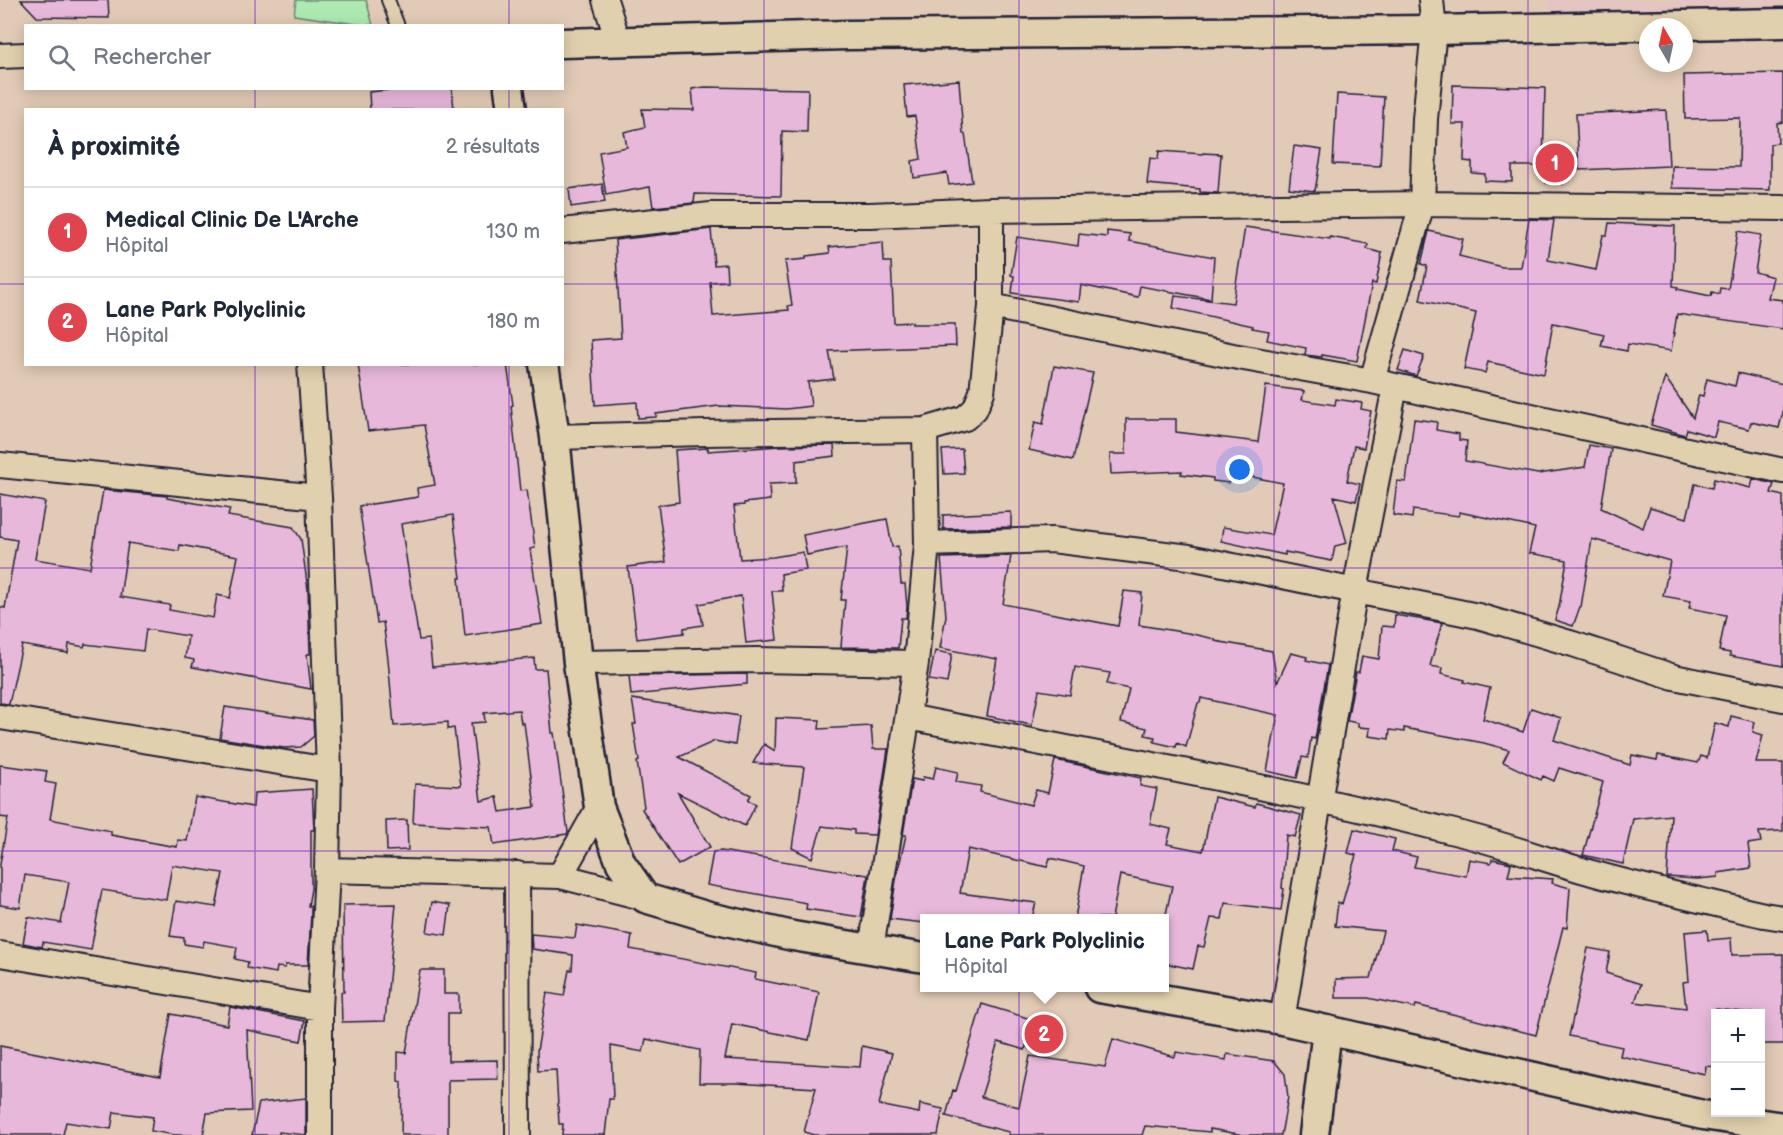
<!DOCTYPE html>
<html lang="fr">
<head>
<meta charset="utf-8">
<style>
	body { margin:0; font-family:"Balsamiq Sans",sans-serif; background:#f6f6f7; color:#1f2937 }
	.controls { position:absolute; right:18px; bottom:18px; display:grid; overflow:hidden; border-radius:0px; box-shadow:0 3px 15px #0003 }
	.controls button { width:54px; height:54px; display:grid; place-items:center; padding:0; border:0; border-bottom:2px solid #e0e1e3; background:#fff; color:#1f2937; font:30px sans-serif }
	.compass { position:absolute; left:1639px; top:18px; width:54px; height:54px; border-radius:50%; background:#fff; box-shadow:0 3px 15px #0003; rotate:351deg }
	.you { position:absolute; left:1240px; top:470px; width:21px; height:21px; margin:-15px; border:4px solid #fff; border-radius:50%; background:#1a73e8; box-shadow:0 0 0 9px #1a73e833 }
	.badge { display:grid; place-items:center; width:39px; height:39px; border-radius:50%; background:#c8321e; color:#fff; font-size:20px; font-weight:700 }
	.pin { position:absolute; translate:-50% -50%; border:3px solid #fff; box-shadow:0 2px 6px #0006 }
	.popup { position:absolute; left:920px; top:914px; width:249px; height:78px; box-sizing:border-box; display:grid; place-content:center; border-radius:0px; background:#fff; filter:drop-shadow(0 2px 4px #0005); font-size:20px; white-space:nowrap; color:#747a83 }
	.popup b { font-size:22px; color:#1f2937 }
	.popup::after { content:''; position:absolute; left:50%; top:100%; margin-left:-12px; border:12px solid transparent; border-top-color:#fff }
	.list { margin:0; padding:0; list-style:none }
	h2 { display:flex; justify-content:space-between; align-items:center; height:78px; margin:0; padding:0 24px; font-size:26px }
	h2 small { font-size:20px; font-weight:400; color:#747a83 }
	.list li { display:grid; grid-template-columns:39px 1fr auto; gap:18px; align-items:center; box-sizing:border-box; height:90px; padding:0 24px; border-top:2px solid #e0e1e3 }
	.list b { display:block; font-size:22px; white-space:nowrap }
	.list p { margin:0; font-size:20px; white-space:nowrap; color:#747a83 }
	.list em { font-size:20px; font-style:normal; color:#747a83 }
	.icon { flex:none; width:33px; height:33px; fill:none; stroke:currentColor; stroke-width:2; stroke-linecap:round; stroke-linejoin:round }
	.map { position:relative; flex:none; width:1783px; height:1135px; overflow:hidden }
	.search { position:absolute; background:#fff; box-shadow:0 3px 15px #0003; left:24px; top:24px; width:540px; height:66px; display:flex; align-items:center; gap:15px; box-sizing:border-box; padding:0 21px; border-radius:0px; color:#747a83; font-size:22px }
	.panel { position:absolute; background:#fff; box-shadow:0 3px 15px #0003; left:24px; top:108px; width:540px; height:258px; border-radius:0px }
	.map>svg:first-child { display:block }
	.built { fill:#e4c5c1 }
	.green { fill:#adeab1; stroke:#688676; stroke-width:1.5 }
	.building { fill:#e8b8da; stroke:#22223b; stroke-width:1.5; fill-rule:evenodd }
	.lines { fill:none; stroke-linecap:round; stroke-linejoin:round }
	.service-casing { stroke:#22223b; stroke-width:16 }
	.minor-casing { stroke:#22223b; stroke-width:28 }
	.tertiary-casing { stroke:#22223b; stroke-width:33 }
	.service { stroke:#e1d0ad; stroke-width:12 }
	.minor { stroke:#e1d0ad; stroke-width:24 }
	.tertiary { stroke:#e1d0ad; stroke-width:28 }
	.grid { fill:none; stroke:#7b2cbf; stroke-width:1.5; stroke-opacity:0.55 }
</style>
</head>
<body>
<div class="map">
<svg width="1783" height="1135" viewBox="0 0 1783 1135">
	<rect width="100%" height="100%" fill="#e2cbb6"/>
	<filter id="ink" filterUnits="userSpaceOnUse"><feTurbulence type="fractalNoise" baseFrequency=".0167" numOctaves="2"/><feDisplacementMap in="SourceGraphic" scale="12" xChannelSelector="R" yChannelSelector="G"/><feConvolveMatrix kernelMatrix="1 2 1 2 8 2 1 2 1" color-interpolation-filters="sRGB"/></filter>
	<g filter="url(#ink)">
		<!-- built -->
		<path class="built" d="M 1548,0 L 1783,0 L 1783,10 L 1550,17 Z"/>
		<!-- green -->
		<path class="green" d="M 296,0 L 366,0 L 373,25 L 363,25 L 294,15 Z"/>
		<!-- building -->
		<path class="building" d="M 21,0 L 108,0 L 109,18 L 37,17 Z
			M 1783,73 L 1783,122 L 1777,123 L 1778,143 L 1770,144 L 1770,190 L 1672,188 L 1672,166 L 1739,167 L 1740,118 L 1685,119 L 1684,75 Z
			M 959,80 L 963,134 L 965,134 L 972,182 L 949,185 L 947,173 L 914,178 L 912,161 L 921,159 L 915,116 L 907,117 L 904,85 Z
			M 1453,85 L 1545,88 L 1543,166 L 1512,166 L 1512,182 L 1485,181 L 1485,174 L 1472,173 L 1472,162 L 1464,161 L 1465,124 L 1452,124 Z
			M 705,87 L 808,89 L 807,132 L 782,131 L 781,196 L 695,194 L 694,203 L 653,207 L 650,187 L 606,195 L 599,152 L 627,147 L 624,132 L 645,127 L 642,109 L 694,110 L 692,89 Z
			M 407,88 L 452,88 L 454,110 L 370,110 L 369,92 Z
			M 1337,94 L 1384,97 L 1380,166 L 1333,164 Z
			M 1666,110 L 1669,166 L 1579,170 L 1576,114 Z
			M 1294,146 L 1322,150 L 1315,191 L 1289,188 Z
			M 1159,151 L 1203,154 L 1203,153 L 1221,154 L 1218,193 L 1200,192 L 1200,189 L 1147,184 L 1150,158 L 1158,159 Z
			M 1547,156 L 1564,156 L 1563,184 L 1546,183 Z
			M 602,184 L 605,202 L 571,207 L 569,189 Z
			M 1529,219 L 1554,220 L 1548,260 L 1596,270 L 1603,235 L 1607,235 L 1609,223 L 1675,226 L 1673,286 L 1678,287 L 1677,289 L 1711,296 L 1712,292 L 1719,294 L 1720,288 L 1728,289 L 1738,231 L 1761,235 L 1755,272 L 1773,277 L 1768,298 L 1783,300 L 1783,329 L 1677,314 L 1671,351 L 1628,344 L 1627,351 L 1601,346 L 1604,334 L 1553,323 L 1544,374 L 1488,362 L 1485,373 L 1464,369 L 1476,313 L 1420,300 L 1427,266 L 1421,264 L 1429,231 L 1463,239 L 1459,256 L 1502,267 L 1521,267 Z
			M 1245,227 L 1330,239 L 1330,237 L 1368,244 L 1367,249 L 1382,253 L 1376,284 L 1372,283 L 1357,361 L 1322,355 L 1322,357 L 1305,355 L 1306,348 L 1267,340 L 1269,331 L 1252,328 L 1253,326 L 1173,308 L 1175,296 L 1233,303 Z
			M 711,229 L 714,265 L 726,264 L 727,281 L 710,282 L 713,316 L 789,310 L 788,306 L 792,305 L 785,261 L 806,259 L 806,256 L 830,253 L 829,247 L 883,242 L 884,262 L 891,262 L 894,323 L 912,322 L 912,324 L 955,324 L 956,346 L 829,351 L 834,379 L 808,382 L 811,406 L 786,409 L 719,406 L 656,414 L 656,417 L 638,418 L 637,402 L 595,405 L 591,340 L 621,338 L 615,240 Z
			M 1107,231 L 1130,234 L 1129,241 L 1214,257 L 1211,299 L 1140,286 L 1138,297 L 1081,285 L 1079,302 L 1012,293 L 1014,276 L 1011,275 L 1017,237 L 1078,246 L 1079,234 L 1107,237 Z
			M 1405,350 L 1424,356 L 1416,376 L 1398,370 Z
			M 358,364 L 507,364 L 513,405 L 511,406 L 520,491 L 527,490 L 535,548 L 530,549 L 542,624 L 465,636 L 459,578 L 461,578 L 453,515 L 401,524 L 419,640 L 429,639 L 432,667 L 534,658 L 535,669 L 546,669 L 552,733 L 554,733 L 568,832 L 567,834 L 494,845 L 491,827 L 413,823 L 415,784 L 461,786 L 454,728 L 448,729 L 448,722 L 394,726 L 388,659 L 383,622 L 377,623 L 359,506 L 418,497 L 417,488 L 435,485 L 424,425 L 368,431 ZM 519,710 L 521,723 L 524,723 L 535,807 L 500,812 L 497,797 L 481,801 L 471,723 L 485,722 L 484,713 Z
			M 1054,366 L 1093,373 L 1073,460 L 1029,450 L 1035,422 L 1043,424 Z
			M 1738,373 L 1783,384 L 1783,412 L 1779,428 L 1751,422 L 1749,429 L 1718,422 L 1714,437 L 1687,429 L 1685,435 L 1651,425 L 1665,377 L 1693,418 L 1699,395 L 1703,396 L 1707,379 L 1735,386 Z
			M 1266,386 L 1304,391 L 1302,400 L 1335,405 L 1336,399 L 1362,403 L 1361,409 L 1371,411 L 1364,448 L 1354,446 L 1347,481 L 1360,484 L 1356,501 L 1334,496 L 1347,543 L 1335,546 L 1332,561 L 1285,552 L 1285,555 L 1221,541 L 1223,527 L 1271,535 L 1283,483 L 1231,473 L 1229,483 L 1213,481 L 1213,478 L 1181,474 L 1182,471 L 1111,474 L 1110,454 L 1126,454 L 1126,419 L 1176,419 L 1176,432 L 1258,442 Z
			M 1414,419 L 1437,422 L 1436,430 L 1459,434 L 1459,440 L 1467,441 L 1465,461 L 1538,474 L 1585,467 L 1589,445 L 1611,449 L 1601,508 L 1643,528 L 1650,507 L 1687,518 L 1695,484 L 1712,488 L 1714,479 L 1751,488 L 1753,479 L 1774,484 L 1771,493 L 1783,496 L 1783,666 L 1730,656 L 1730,653 L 1719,651 L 1726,615 L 1689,608 L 1691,601 L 1663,596 L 1670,561 L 1592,539 L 1581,607 L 1580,607 L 1573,626 L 1555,620 L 1559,607 L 1567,560 L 1529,553 L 1535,528 L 1459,512 L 1459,516 L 1413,510 L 1412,518 L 1393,515 L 1397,481 L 1406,482 Z
			M 834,445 L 835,456 L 796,461 L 796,483 L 769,484 L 770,500 L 744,503 L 744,505 L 734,506 L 740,559 L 773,557 L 803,552 L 806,570 L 781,574 L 782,591 L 772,591 L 777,640 L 746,643 L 741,596 L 699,604 L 703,625 L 684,628 L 684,633 L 637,639 L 628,567 L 666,562 L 658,505 L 679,502 L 675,450 L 708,448 L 708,451 L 780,446 Z
			M 962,449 L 964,473 L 944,474 L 942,450 Z
			M 103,490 L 167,496 L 167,498 L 230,509 L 228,516 L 293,527 L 301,539 L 308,590 L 310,654 L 307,654 L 311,689 L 192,667 L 194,660 L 185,658 L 188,636 L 146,629 L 143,651 L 85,644 L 84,647 L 69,644 L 68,653 L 22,645 L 9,704 L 0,703 L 0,607 L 5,608 L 17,540 L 0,537 L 0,494 L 45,502 L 35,559 L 90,568 ZM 128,543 L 179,551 L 180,545 L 238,556 L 230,598 L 217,595 L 213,618 L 169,610 L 170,605 L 120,597 Z
			M 1011,512 L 1011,527 L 943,529 L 943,515 Z
			M 887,519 L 892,547 L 898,546 L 901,584 L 905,584 L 907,606 L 906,618 L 901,618 L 898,648 L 841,647 L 845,600 L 841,600 L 847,547 L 807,555 L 803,535 Z
			M 1011,556 L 1003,604 L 1118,626 L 1124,591 L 1142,593 L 1139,625 L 1188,633 L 1215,639 L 1215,641 L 1272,651 L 1277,683 L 1291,653 L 1307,657 L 1306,660 L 1328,665 L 1315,739 L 1311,738 L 1308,758 L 1302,757 L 1297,778 L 1267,771 L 1278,715 L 1201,698 L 1200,703 L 1198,703 L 1186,747 L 1177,743 L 1176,747 L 1154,742 L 1155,737 L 1145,735 L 1147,728 L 1121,722 L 1129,689 L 1107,684 L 1110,673 L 1075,667 L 1070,695 L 1039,690 L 1032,725 L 987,716 L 997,659 L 940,648 L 946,616 L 941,558 Z
			M 1395,615 L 1442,623 L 1430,666 L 1442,668 L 1441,674 L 1465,680 L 1464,682 L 1490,688 L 1483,719 L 1523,732 L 1531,708 L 1561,718 L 1554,740 L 1630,765 L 1632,755 L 1657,760 L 1658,755 L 1698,763 L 1701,756 L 1707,758 L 1715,723 L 1729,727 L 1731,716 L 1755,722 L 1753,732 L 1763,735 L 1756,763 L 1783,763 L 1783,831 L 1759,832 L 1761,842 L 1748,844 L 1751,868 L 1718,873 L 1718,877 L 1697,879 L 1667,877 L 1671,815 L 1633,819 L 1623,864 L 1583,855 L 1603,782 L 1559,768 L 1554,781 L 1543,776 L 1541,780 L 1503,762 L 1509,750 L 1484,743 L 1404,728 L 1404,732 L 1390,730 L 1389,739 L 1369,736 L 1370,728 L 1358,727 L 1358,723 L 1347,721 L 1356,672 L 1359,672 L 1362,656 L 1379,659 L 1382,626 L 1394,627 Z
			M 935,651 L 952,654 L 947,683 L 929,680 Z
			M 747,674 L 747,684 L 631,695 L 629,676 Z
			M 632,699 L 739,716 L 735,745 L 715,741 L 679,757 L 751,795 L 748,800 L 756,804 L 745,826 L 678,793 L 710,847 L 678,865 L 642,809 L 644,807 L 637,762 L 639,761 L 633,724 L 636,724 Z
			M 225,707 L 313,720 L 314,736 L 301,747 L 284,748 L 220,738 Z
			M 776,718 L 820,720 L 819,729 L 871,726 L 873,749 L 888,749 L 875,835 L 854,834 L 854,830 L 822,826 L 812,858 L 792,848 L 804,767 L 753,763 L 764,744 L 775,751 Z
			M 1055,760 L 1141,778 L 1140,786 L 1157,789 L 1150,824 L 1171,829 L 1167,844 L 1203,851 L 1214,797 L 1255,807 L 1256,803 L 1301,815 L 1295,837 L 1286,835 L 1282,888 L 1284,889 L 1281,910 L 1225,903 L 1222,919 L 1211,918 L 1204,947 L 1198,946 L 1193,969 L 1164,963 L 1164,923 L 1172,886 L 1120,875 L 1112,918 L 1075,918 L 1084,866 L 1050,858 L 1047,867 L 968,849 L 960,893 L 1036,903 L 1032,918 L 924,918 L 924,923 L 890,919 L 896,880 L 906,835 L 903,835 L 912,779 L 922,781 L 923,777 L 933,779 L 936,767 L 958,772 L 956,782 L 981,786 L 980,792 L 1031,805 L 1036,790 L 1048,793 Z
			M 0,765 L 47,771 L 45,782 L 56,784 L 50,819 L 111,831 L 111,835 L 177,847 L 178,840 L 187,841 L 195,797 L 253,807 L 254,793 L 312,789 L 314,830 L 311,830 L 311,889 L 308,906 L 311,906 L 311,914 L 308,965 L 285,965 L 285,968 L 277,967 L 276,973 L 247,968 L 248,962 L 235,959 L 237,947 L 204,941 L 203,947 L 184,944 L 184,938 L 170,936 L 176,901 L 216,907 L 223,873 L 172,865 L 166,900 L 102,890 L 91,950 L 43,942 L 42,947 L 23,943 L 28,917 L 61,923 L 69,882 L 25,875 L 20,908 L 0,905 L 0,864 L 8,818 L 0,817 Z
			M 407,820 L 408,850 L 387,851 L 386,821 Z
			M 1354,829 L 1395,839 L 1392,851 L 1417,857 L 1414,867 L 1466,876 L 1469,859 L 1491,863 L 1492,859 L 1511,863 L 1508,876 L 1553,879 L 1552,883 L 1570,888 L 1567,928 L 1563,927 L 1536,1035 L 1416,1005 L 1415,1008 L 1368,998 L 1336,998 L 1336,979 L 1371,978 L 1383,931 L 1335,926 L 1338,903 L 1342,904 L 1356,855 L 1348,853 Z
			M 721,851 L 868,875 L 861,917 L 806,909 L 807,903 L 707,885 L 713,852 Z
			M 432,902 L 450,905 L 446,935 L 427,932 Z
			M 396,904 L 385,1021 L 342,1022 L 341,992 L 344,992 L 343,905 Z
			M 577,925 L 632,935 L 630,949 L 756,973 L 755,979 L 819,992 L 809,1040 L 732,1024 L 725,1059 L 860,1067 L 862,1046 L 892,1053 L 879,1105 L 919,1113 L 920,1104 L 943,1109 L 938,1135 L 814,1135 L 804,1132 L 816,1088 L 736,1083 L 699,1083 L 700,1050 L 646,1039 L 643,1052 L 611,1046 L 613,1099 L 609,1099 L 605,1135 L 562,1135 L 563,1124 L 559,1124 L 556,1070 L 538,1071 L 537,1051 L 547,993 L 564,996 L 569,970 L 572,970 L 573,955 L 532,949 L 531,934 L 575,938 Z
			M 1707,930 L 1708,940 L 1731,938 L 1732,955 L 1783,954 L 1783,1044 L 1761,1044 L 1761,1014 L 1716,1009 L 1716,1067 L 1706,1066 L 1705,1074 L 1620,1056 L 1622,1047 L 1569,1036 L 1588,948 L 1610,952 L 1606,973 L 1641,984 L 1635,1002 L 1686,1008 L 1683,982 L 1689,981 L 1685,932 Z
			M 420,970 L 444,970 L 444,994 L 459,994 L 459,1013 L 448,1013 L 448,1061 L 497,1060 L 498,1079 L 448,1080 L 448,1135 L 401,1135 L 402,1082 L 398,1081 L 398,1052 L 406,1053 Z
			M 982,1004 L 1034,1020 L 1025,1050 L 998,1042 L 981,1097 L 1019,1107 L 1030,1056 L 1105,1067 L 1113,1039 L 1175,1057 L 1176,1052 L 1226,1060 L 1227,1054 L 1274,1061 L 1285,1074 L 1288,1097 L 1281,1135 L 1244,1135 L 1210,1129 L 1210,1132 L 1145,1126 L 1142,1135 L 1009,1135 L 1009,1132 L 946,1116 L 953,1090 L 956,1091 Z
			M 230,1007 L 305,1021 L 301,1041 L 247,1030 L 251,1111 L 207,1113 L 203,1135 L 175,1135 L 151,1131 L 153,1117 L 114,1112 L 111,1129 L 66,1122 L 63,1135 L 0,1135 L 0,1046 L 160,1077 L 171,1014 L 227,1025 Z
			M 306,1098 L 306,1135 L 279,1132 L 279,1135 L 252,1135 L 259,1103 Z"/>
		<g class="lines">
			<!-- service casing -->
			<g class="service-casing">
				<path id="service" d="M 388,0 L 398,26"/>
			</g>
			<!-- minor casing -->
			<g class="minor-casing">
				<path id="minor" d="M 605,0 L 618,41
					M 0,56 L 26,55
					M 991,210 L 991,306 L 1233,356 L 1372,381 L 1783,471
					M 562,231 L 711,215 L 870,215 L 991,210 L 1422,204 L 1783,208
					M 310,364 L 319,497 L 329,770 L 327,870 L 320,1008 L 320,1135
					M 1372,381 L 1422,204 L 1425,119 L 1434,30 L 1431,0
					M 925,430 L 965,418 L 975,409 L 982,392 L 991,306
					M 555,437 L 705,433 L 925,430 L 927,544 L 916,663 L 871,949
					M 0,465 L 319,497
					M 927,544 L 1052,540 L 1189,557 L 1478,616 L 1573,644 L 1674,677 L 1783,699
					M 578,663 L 757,660 L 916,663
					M 0,717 L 329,770
					M 908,717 C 1090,753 1273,786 1454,832 C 1500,843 1546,860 1592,873 C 1649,889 1707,902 1764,915 L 1783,918
					M 327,870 L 560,876 L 645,898
					M 517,874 L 518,1135
					M 560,876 L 599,807
					M 0,954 L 320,1008
					M 1282,1020 L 1355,590 L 1395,387"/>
			</g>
			<!-- tertiary casing -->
			<g class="tertiary-casing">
				<path id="tertiary" d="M 562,43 L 848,35 L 1434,30 L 1783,23
					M 509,88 L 512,110
					M 544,364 L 555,437 L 578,663 L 599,807 L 621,863 L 645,898 L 709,917 L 793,936 L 924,958
					M 1099,988 L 1282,1020 L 1703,1115 L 1783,1127
					M 1314,1135 L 1327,1030"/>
			</g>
			<!-- service -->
			<use href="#service" class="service"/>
			<!-- minor -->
			<use href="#minor" class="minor"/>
			<!-- tertiary -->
			<use href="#tertiary" class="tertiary"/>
		</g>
	</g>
	<!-- grid -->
	<path class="grid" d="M 255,0 L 255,26M 509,0 L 509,26M 764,0 L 764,1135M 1019,0 L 1019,1135M 1274,0 L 1274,1135M 1528,0 L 1528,1135M 255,88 L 255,110M 509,88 L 509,110M 0,284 L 26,284M 562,284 L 1783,284M 255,364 L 255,1135M 509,364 L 509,1135M 0,568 L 1783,568M 0,851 L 1783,851"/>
</svg>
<div class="controls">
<button>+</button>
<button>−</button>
</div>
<svg class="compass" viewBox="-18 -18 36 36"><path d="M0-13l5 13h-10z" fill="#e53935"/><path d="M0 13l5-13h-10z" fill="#747a83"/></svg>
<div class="you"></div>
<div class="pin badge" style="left:1555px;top:163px;background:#e0444e">1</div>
<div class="pin badge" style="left:1044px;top:1034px;background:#e0444e">2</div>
<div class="popup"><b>Lane Park Polyclinic</b>Hôpital</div>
<div class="search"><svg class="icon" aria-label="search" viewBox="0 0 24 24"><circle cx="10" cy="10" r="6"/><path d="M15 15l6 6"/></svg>Rechercher</div>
<section class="panel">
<h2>À proximité<small>2 résultats</small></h2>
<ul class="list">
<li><span class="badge" style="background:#e0444e">1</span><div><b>Medical Clinic De L'Arche</b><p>Hôpital</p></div><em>130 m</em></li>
<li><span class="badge" style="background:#e0444e">2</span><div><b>Lane Park Polyclinic</b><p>Hôpital</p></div><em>180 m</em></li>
</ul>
</section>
</div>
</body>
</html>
